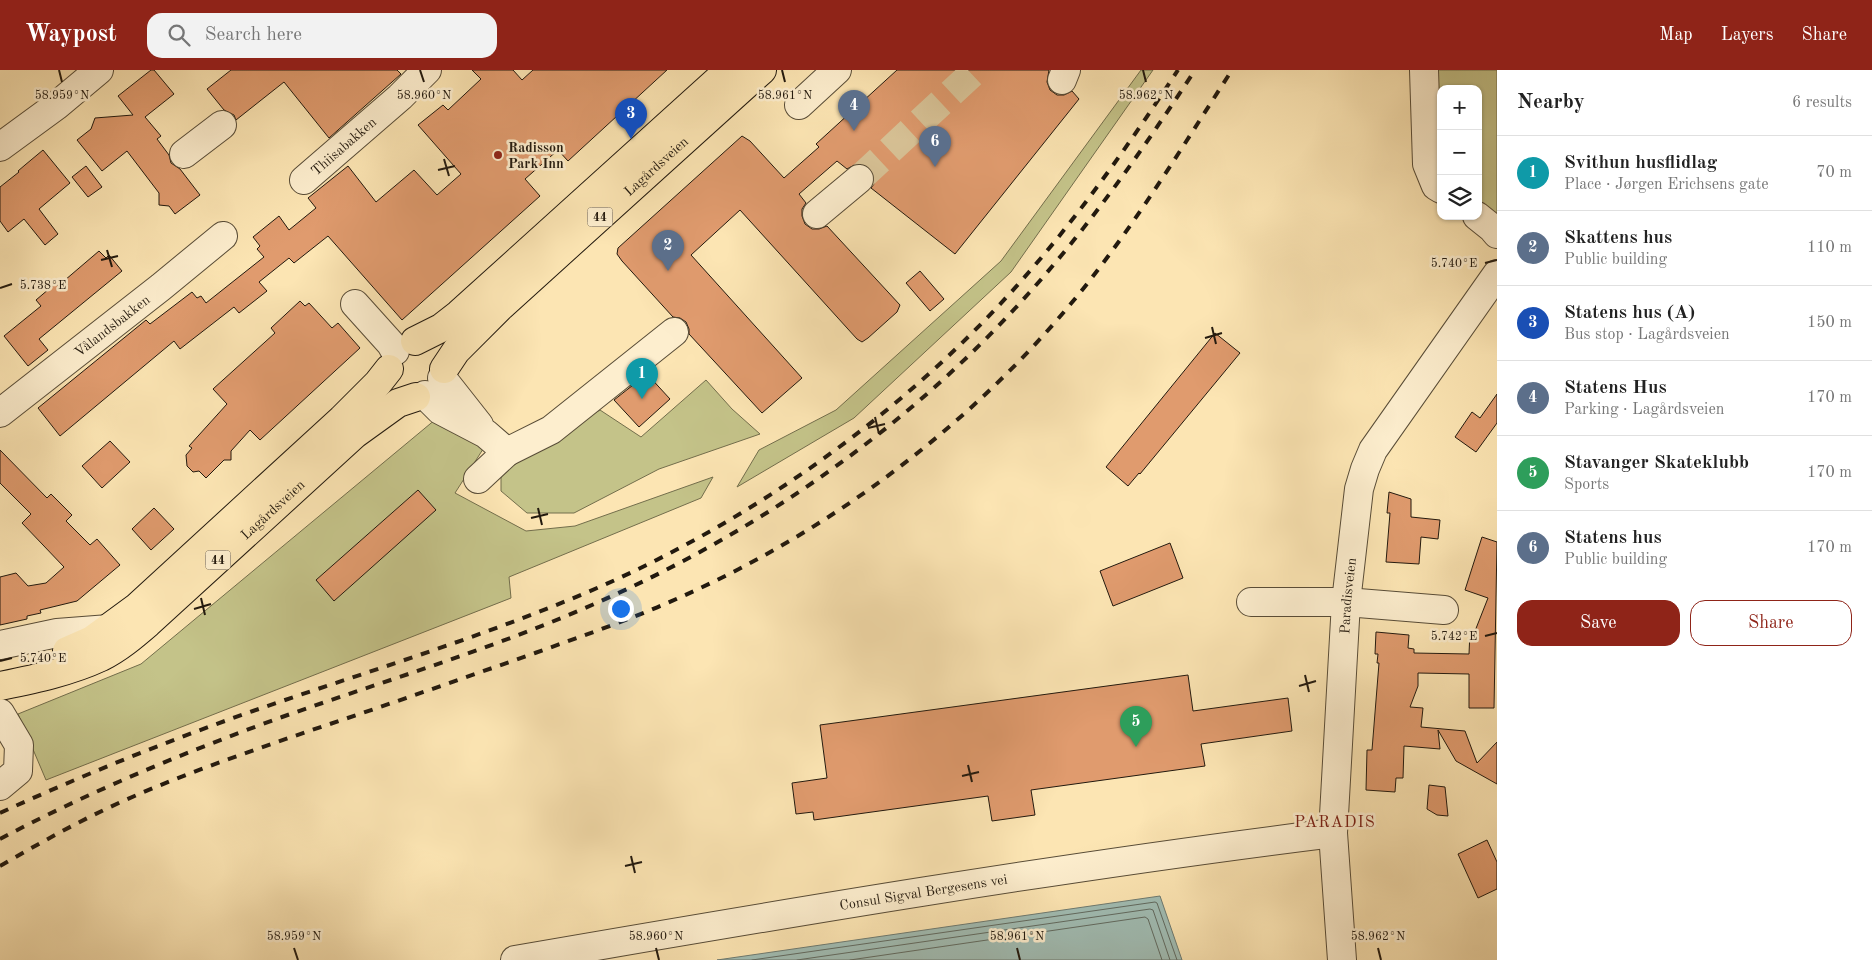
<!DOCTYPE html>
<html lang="en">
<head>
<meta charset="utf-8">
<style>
	body { margin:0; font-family:"Old Standard TT",serif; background:#f2f2f2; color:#222 }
	.controls { position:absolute; right:15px; top:15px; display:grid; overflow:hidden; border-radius:10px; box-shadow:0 1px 4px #0004 }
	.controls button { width:45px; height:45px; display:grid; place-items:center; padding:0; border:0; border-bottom:1px solid #e0e0e0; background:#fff; color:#222; font:25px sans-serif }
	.you { position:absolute; left:620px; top:538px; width:18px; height:18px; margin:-12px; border:4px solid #fff; border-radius:50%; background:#1a73e8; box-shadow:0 0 0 8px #1a73e833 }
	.badge { display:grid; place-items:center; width:32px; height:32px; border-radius:50%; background:#8f2418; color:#fff; font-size:16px; font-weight:700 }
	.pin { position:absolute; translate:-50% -41px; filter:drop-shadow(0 1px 2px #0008) }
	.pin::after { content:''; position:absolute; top:26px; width:18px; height:15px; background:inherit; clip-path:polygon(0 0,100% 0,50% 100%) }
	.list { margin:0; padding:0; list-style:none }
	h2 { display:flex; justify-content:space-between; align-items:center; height:65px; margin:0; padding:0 20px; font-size:21px }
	h2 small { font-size:16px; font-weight:400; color:#767676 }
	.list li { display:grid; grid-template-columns:32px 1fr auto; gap:15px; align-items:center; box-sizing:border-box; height:75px; padding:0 20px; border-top:1px solid #e0e0e0 }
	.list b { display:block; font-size:19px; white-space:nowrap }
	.list p { margin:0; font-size:16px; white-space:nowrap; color:#767676 }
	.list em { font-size:16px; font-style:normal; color:#767676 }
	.actions { display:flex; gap:10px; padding:15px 20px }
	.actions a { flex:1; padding:11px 0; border:1px solid #8f2418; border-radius:15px; text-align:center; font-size:18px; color:#8f2418 }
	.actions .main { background:#8f2418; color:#fff }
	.icon { flex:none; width:28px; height:28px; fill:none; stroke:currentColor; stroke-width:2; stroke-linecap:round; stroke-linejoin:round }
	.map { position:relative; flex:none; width:1497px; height:890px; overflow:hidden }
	header { display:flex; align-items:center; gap:30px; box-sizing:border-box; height:70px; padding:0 25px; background:#8f2418; color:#fff }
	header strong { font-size:24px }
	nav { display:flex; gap:28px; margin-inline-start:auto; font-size:18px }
	.search { width:350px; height:45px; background:#f2f2f2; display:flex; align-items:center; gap:12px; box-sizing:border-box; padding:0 18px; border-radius:15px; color:#767676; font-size:19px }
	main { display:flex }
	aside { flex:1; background:#fff }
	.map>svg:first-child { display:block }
	.green { fill:#c4c389; stroke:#736e4c }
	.water { fill:#a1bdb4; stroke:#6e7b72 }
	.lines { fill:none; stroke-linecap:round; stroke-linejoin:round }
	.shore { stroke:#626b61; stroke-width:1 }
	.building { fill:#e09b6e; stroke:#22190e }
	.minor-tunnel { stroke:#dbc69a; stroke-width:28; stroke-dasharray:28 14; stroke-linecap:butt }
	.minor-casing { stroke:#584c37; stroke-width:30 }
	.major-casing { stroke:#22190e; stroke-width:30 }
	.minor { stroke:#fdeece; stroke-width:28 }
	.major { stroke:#fce5b3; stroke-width:28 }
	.rail { stroke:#22190e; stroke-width:4; stroke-dasharray:9 9; stroke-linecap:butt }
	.ticks { fill:none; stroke:#22190e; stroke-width:2 }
	.poi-dot { fill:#8f2418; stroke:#fdeece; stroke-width:2 }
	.labels { text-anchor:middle; stroke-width:5; stroke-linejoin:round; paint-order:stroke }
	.shield { fill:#fdeece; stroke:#645948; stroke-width:1 }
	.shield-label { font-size:12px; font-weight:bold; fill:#22190e }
	.street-label { font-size:14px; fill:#22190e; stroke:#fdeece }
	.poi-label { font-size:14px; font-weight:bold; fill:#22190e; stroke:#fdeece; text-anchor:start }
	.quarter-label { font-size:16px; letter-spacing:1px; fill:#7a1f14; stroke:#fdeece }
	.ticks-label { font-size:12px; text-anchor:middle; fill:#22190e; stroke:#fdeece; stroke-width:5; stroke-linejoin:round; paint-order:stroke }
</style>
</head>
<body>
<header>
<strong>Waypost</strong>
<div class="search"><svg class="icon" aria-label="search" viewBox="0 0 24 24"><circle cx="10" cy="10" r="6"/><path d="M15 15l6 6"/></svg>Search here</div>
<nav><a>Map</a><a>Layers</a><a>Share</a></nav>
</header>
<main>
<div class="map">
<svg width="1497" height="890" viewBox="0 0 1497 890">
	<rect width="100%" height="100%" fill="#fce5b3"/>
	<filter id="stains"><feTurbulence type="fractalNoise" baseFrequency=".004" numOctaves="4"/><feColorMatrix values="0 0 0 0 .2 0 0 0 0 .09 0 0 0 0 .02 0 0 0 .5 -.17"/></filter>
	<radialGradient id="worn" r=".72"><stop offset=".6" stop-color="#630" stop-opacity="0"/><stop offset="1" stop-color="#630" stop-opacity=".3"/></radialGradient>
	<!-- green -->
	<path class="green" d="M 1141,0 L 1153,0 L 1011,202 L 854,348 L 737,417 L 759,380 L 836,340 L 1001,191 Z
		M 1412,0 L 1497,0 L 1497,160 L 1478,146 L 1478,19 L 1441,19 L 1441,128 Z
		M 706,310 L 732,339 L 760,364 L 659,399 L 574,443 L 527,443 L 501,421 L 501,396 L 600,340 L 641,367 Z
		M 436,349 L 485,376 L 455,423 L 526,461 L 575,456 L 713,407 L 701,428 L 509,507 L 511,528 L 46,710 L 18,644 L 141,594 Z"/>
	<!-- water -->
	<path class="water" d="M 1160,826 L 1182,890 L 717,890 Z"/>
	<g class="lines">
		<!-- shore -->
		<path class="shore" d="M 752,890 L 1155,832 L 1157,833 L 1177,890
			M 797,890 L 1150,839 L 1153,840 L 1170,890
			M 850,890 L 1145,847 L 1148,849 L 1162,890"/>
	</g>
	<!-- building -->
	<path class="building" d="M 151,0 L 154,0 L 174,24 L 145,47 L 161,66 L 157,69 L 169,85 L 171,93 L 180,99 L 200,125 L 175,144 L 169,136 L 159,135 L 159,123 L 127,81 L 102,101 L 77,70 L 91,59 L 95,48 L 133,45 L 118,26 Z
		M 231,0 L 397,0 L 401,4 L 329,68 L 284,12 L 236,50 L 234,45 L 224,40 L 207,19 Z
		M 472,0 L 513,0 L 522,10 L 533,0 L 667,0 L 568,91 L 558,80 L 525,109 L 540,126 L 402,250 L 328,166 L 294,193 L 289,188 L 259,212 L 267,221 L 239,243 L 234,237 L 180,279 L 174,271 L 60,366 L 38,338 L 146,250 L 150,254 L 192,222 L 197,228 L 201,226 L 206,233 L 264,187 L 257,179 L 260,176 L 253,167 L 279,146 L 289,160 L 316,138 L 308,128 L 348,96 L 376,132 L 414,100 L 437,125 L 461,104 L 418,55 L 443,35 L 448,40 L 481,9 Z
		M 897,0 L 1049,0 L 1047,12 L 1050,20 L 1057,25 L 1064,25 L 1072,21 L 1079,29 L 955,184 L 871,118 L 874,114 L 874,106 L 871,99 L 865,95 L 856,94 L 847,99 L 837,91 L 799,124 L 806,133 L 802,139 L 802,146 L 805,154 L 812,159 L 819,159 L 827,156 L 900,235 L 897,242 L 868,268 L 862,272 L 857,269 L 740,140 L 691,185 L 802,308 L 762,343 L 689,264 L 689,259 L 686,252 L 680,248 L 673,247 L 622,191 L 617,184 L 618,178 L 742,66 L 750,71 L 784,108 L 819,77 L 816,74 Z
		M 43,80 L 70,113 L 39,139 L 58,164 L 45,175 L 24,149 L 8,162 L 0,151 L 0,117 L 19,102 L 18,101 L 25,95 Z
		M 86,96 L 102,117 L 88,127 L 72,107 Z
		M 99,181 L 106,188 L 109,185 L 122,201 L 39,269 L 48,280 L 28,296 L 4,266 L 41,236 L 36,230 L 56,213 L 58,216 Z
		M 920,201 L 944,229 L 930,241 L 906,213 Z
		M 300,231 L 305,236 L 309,233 L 332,258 L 338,253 L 360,278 L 260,370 L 250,360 L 231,381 L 231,390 L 224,390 L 206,408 L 199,401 L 193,402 L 187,396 L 186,385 L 192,378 L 189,376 L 227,334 L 213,319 L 275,263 L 271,258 Z
		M 1215,263 L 1240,283 L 1140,404 L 1139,403 L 1128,416 L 1106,397 Z
		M 647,304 L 670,329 L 639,357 L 614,330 Z
		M 1497,324 L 1497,353 L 1476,382 L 1455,367 L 1472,342 L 1480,348 Z
		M 110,371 L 130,392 L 102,418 L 82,396 Z
		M 0,380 L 47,428 L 51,424 L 72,445 L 66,451 L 90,475 L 97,469 L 120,495 L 77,531 L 40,540 L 41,543 L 27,546 L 27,549 L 0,555 L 0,507 L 16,503 L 28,516 L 46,513 L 64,497 L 22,453 L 31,444 L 0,413 Z
		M 418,420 L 436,440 L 334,531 L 316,510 Z
		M 1389,422 L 1411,429 L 1411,447 L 1440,450 L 1438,469 L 1421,467 L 1419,494 L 1386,492 L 1390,443 L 1387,443 Z
		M 154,438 L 174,459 L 151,480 L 132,459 Z
		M 1482,467 L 1497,472 L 1494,638 L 1469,638 L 1469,604 L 1418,603 L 1418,616 L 1410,637 L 1423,638 L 1421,657 L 1465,661 L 1477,693 L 1497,672 L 1497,714 L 1456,691 L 1438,660 L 1440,679 L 1404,676 L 1403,708 L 1396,708 L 1395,722 L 1366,720 L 1367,680 L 1372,680 L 1379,593 L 1377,593 L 1378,584 L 1375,584 L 1376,562 L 1409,565 L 1408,578 L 1414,579 L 1414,583 L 1469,584 L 1470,561 L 1475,561 L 1488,528 L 1465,520 Z
		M 1170,473 L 1183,508 L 1113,536 L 1100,501 Z
		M 1188,605 L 1193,641 L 1288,628 L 1292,661 L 1201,674 L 1205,696 L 1031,720 L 1035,745 L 992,751 L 988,726 L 814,750 L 813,742 L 796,744 L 792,713 L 827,708 L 820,655 Z
		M 1429,715 L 1445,717 L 1448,746 L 1437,745 L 1427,739 Z
		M 1487,770 L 1497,792 L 1497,819 L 1478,828 L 1458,784 Z"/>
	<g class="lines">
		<!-- minor-tunnel -->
		<path class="minor-tunnel" d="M 859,109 L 976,0"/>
		<!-- minor casing -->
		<g class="minor-casing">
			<g id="minor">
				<path d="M 1424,0 L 1427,94 L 1436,116 L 1441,119"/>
				<path d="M 1062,10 L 1066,0"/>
				<path d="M 799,35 L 837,0"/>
				<path d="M 0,77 L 56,36 L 99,0"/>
				<path d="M 184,84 L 222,55"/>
				<path id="s1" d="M 304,110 L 400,27 L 427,0"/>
				<path d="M 817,144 L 859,109"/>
				<path d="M 1477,146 L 1492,158 L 1497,164"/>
				<path d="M 355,234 L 391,274 L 395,281"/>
				<path d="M 442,308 L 479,355"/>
				<path d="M 425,325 L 440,340 L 486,364 L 507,382 L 478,409"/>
				<path id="s2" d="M 0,343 L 161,217 L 223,166"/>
				<path d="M 507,382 L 551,360 L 674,262"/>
				<path d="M 1251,532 L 1346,532 L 1444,540"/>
				<path d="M 0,575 L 57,563 L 109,559"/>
				<path d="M 0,643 L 19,675 L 18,701 L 0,716"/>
				<path id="s3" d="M 515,890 C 787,843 1059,797 1333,763"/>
				<path id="s4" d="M 1342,890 L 1333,763 L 1346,532 L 1359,419 L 1365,399 L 1373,380 L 1497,204"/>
			</g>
		</g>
		<!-- major casing -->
		<g class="major-casing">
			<g id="major">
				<path d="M 415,271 L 441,258 L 459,244 L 729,0"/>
				<path id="s5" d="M 444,299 L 456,281 L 501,236 L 762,0"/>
				<path d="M 67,581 L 92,570 L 137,537 L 342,349 L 378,313 L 389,299"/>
				<path id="s6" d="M 0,616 C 34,609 69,602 101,587 C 119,578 134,565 148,553 L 355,364 L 398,333 L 416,327"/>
			</g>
		</g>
		<!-- minor -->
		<use href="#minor" class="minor"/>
		<!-- major -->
		<use href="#major" class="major"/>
		<!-- rail -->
		<path class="rail" d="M 0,743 C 83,705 167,671 253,641 C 371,600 490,565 604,515 C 763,444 915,334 1029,202 C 1084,139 1132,70 1178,0
			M 0,769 C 91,721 185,682 282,647 C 381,612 482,582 578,541 C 748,469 906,361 1029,223 C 1091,154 1144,78 1195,0
			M 0,796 C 40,773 79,751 121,732 C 183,704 248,682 312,660 C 387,635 461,609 535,583 C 585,565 635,548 683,526 C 842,455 991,340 1097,201 C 1146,137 1188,68 1232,0"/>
	</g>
	<!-- ticks -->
	<path class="ticks" d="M 59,0 L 62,12M 420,0 L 424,12M 782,0 L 785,12M 1143,0 L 1146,12M 444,89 L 449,106M 438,100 L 455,96M 107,180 L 112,197M 101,190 L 118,186M 1485,193 L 1497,190M 0,218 L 12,214M 1212,257 L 1216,274M 1205,268 L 1222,263M 875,347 L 879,364M 868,358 L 885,354M 538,438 L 542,455M 531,448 L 548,444M 201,528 L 205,545M 194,539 L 211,534M 1485,566 L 1497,563M 0,591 L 12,588M 1305,605 L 1309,622M 1299,616 L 1316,611M 968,695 L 972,712M 962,706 L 979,702M 631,786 L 635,803M 625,796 L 642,792M 294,878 L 298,890M 656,878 L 659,890M 1017,878 L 1020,890M 1378,878 L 1381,890"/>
	<!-- markers -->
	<circle class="poi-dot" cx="498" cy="85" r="5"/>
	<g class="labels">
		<!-- shield labels -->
		<g class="shield">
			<rect x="587.5" y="137.5" width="25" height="19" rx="4"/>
			<rect x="205.5" y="480.5" width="25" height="19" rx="4"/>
		</g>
		<g class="shield-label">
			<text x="600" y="151">44</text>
			<text x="218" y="494">44</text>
		</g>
		<!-- street labels -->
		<g class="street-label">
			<text dy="5" stroke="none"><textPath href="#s1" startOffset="52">Thiisabakken</textPath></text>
			<text dy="5" stroke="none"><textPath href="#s5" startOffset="294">Lagårdsveien</textPath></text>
			<text dy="5" stroke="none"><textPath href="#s2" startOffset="142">Vålandsbakken</textPath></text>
			<text dy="5" stroke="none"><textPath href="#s6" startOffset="332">Lagårdsveien</textPath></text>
			<text dy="5" stroke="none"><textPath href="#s4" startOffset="365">Paradisveien</textPath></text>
			<text dy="5" stroke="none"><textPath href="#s3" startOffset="414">Consul Sigval Bergesens vei</textPath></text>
		</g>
		<!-- poi labels -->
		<g class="poi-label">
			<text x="508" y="82">Radisson<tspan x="508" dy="16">Park Inn</tspan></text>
		</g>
		<!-- quarter labels -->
		<g class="quarter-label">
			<text x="1335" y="757">PARADIS</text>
		</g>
	</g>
	<g class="ticks-label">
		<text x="62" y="29">58.959°N</text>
		<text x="424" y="29">58.960°N</text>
		<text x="785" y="29">58.961°N</text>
		<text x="1146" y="29">58.962°N</text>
		<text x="1454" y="197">5.740°E</text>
		<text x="43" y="219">5.738°E</text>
		<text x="1454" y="570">5.742°E</text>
		<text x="43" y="592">5.740°E</text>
		<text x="294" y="870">58.959°N</text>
		<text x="656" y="870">58.960°N</text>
		<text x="1017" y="870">58.961°N</text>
		<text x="1378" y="870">58.962°N</text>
	</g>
	<rect width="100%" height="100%" filter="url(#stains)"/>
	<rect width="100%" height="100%" fill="url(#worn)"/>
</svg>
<div class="controls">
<button>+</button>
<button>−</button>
<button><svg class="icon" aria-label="layers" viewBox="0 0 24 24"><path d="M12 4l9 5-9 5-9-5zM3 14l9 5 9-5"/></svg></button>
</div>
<div class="you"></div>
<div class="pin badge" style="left:642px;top:329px;background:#0f9aa8">1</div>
<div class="pin badge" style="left:668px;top:201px;background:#5c6f8a">2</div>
<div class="pin badge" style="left:631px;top:69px;background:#1a4fb4">3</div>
<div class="pin badge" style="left:854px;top:61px;background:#5c6f8a">4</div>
<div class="pin badge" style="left:1136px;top:677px;background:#2e9e5b">5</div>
<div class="pin badge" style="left:935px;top:97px;background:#5c6f8a">6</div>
</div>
<aside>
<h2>Nearby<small>6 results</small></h2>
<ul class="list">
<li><span class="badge" style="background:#0f9aa8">1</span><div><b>Svithun husflidlag</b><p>Place · Jørgen Erichsens gate</p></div><em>70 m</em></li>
<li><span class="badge" style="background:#5c6f8a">2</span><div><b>Skattens hus</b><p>Public building</p></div><em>110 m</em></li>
<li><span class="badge" style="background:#1a4fb4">3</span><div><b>Statens hus (A)</b><p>Bus stop · Lagårdsveien</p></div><em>150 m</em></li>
<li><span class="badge" style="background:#5c6f8a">4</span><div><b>Statens Hus</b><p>Parking · Lagårdsveien</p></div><em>170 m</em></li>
<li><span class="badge" style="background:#2e9e5b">5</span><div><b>Stavanger Skateklubb</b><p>Sports</p></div><em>170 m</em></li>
<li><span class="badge" style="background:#5c6f8a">6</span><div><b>Statens hus</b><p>Public building</p></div><em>170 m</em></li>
</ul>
<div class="actions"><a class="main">Save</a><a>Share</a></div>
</aside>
</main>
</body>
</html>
